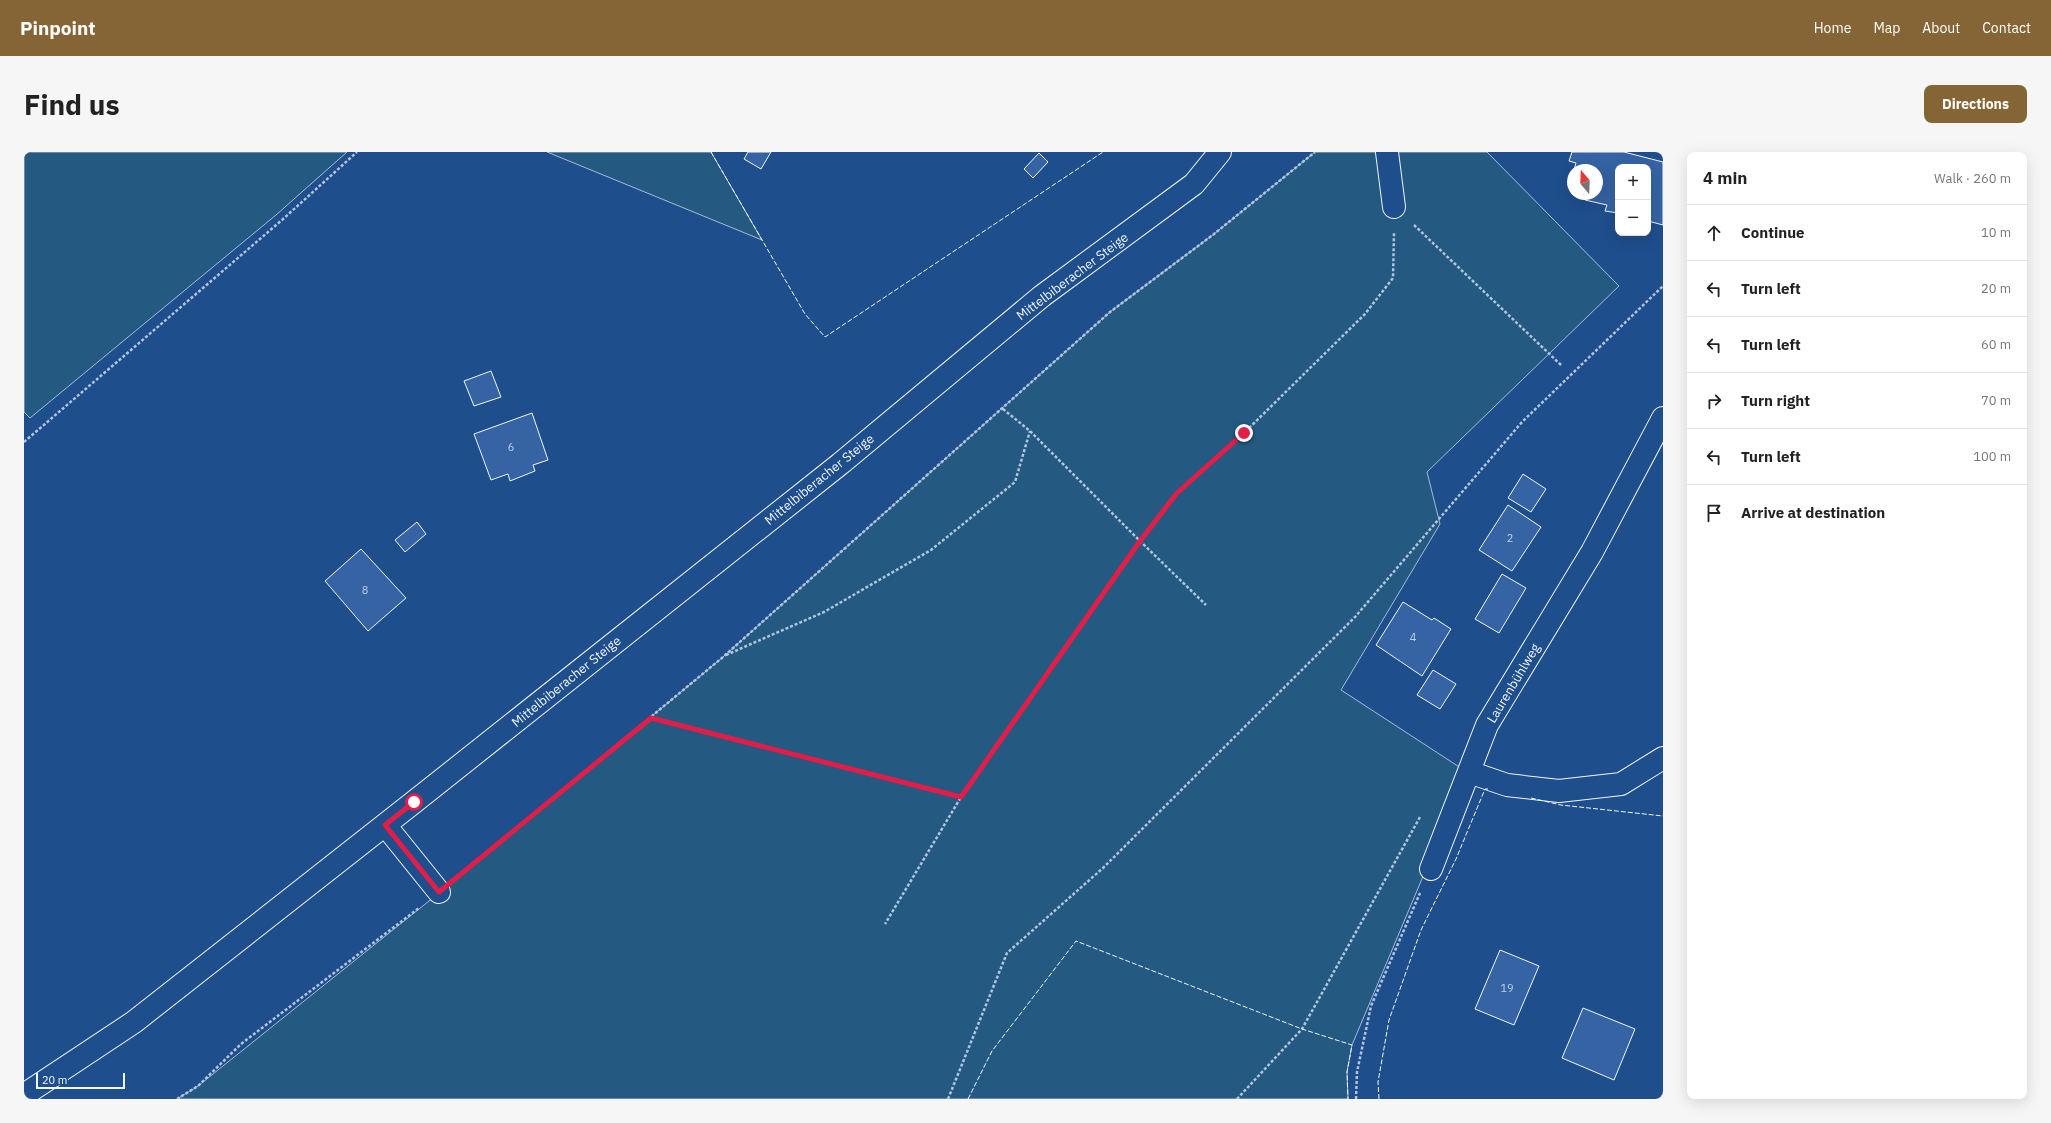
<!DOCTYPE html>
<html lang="en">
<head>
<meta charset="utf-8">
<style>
	body { margin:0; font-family:"IBM Plex Sans",sans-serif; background:#f6f6f6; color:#222 }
	.controls { position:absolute; right:12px; top:12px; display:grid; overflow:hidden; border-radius:8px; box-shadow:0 4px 16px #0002 }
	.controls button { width:36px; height:36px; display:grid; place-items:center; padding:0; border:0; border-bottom:1px solid #e0e0e0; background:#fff; color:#222; font:20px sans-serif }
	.compass { position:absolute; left:1543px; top:12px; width:36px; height:36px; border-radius:50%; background:#fff; box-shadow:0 4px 16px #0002; rotate:341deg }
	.scale { position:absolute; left:12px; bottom:10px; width:89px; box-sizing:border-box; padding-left:4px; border:2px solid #f2f6ff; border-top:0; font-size:11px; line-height:14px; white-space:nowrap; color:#f2f6ff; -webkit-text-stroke:3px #1f4e8c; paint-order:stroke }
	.stop { position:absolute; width:12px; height:12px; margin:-9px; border:3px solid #e11d48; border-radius:50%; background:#fff }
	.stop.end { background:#e11d48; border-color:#fff; box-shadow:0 1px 4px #0008 }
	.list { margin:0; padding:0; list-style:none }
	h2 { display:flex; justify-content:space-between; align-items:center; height:52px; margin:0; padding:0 16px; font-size:17px }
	h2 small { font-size:13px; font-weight:400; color:#767676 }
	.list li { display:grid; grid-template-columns:26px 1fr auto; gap:12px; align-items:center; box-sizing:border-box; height:56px; padding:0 16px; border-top:1px solid #e0e0e0 }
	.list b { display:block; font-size:15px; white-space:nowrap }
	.list em { font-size:13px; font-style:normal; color:#767676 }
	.icon { flex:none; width:22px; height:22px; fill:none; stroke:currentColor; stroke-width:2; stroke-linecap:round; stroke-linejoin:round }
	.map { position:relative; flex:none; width:1639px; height:947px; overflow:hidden; border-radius:8px }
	header { display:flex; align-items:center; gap:24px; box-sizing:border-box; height:56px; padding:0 20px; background:#856535; color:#fff }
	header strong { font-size:19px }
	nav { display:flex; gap:22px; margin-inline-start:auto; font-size:14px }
	.intro { display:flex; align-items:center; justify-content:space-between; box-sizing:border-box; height:96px; padding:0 24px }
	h1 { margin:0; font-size:28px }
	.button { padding:10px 18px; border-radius:8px; background:#856535; color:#fff; font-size:14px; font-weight:700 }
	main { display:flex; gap:24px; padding:0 24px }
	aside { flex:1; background:#fff; border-radius:8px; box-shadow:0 4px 16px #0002 }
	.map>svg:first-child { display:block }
	.green { fill:#245a82; stroke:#a8bbd7 }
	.building { fill:#3563a3; stroke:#f2f6ff }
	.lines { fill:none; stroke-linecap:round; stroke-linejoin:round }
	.minor-casing { stroke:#f2f6ff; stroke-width:24 }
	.path { stroke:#b3c4dc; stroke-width:2.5; stroke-dasharray:3 2; stroke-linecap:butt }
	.minor { stroke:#1f4e8c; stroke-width:22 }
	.fence { stroke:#f2f6ff; stroke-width:1; stroke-dasharray:5 2; stroke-linecap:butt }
	.route { stroke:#e11d48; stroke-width:5 }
	.labels { text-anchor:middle; stroke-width:3; stroke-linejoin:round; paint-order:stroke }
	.number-label { font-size:11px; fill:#c3d1e8 }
	.street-label { font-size:13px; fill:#f2f6ff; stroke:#1f4e8c }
</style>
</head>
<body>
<header>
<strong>Pinpoint</strong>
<nav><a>Home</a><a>Map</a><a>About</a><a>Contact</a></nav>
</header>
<div class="intro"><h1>Find us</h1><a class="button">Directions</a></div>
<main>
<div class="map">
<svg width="1639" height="947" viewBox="0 0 1639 947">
	<rect width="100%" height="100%" fill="#1f4e8c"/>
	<!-- green -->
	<path class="green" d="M 0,0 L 323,0 L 252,63 L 6,266 L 0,260 Z
		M 523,0 L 687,0 L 738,88 Z
		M 1291,0 L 1463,0 L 1595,134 L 1403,320 L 1416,372 L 1317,538 L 1443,620 L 1328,893 L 1323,920 L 1324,947 L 153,947 L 174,934 L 415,741 L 699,505 L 1086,160 L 1190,82 Z"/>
	<!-- building -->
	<path class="building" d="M 724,0 L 747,0 L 737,17 L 720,7 Z
		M 1548,0 L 1600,0 L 1639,10 L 1639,73 L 1624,69 L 1624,15 L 1594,15 L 1594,61 L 1581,59 L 1583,53 L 1561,48 L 1562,42 L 1573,42 L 1573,18 L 1550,18 L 1552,11 L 1545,9 Z
		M 1015,1 L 1024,10 L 1009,26 L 1000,17 Z
		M 1549,23 L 1549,38 L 1546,37 Z
		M 467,219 L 477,245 L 450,254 L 440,229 Z
		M 508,261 L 524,308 L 509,313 L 511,319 L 486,329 L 484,322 L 467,328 L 450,282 Z
		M 1499,322 L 1522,337 L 1507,360 L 1484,346 Z
		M 1484,353 L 1517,375 L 1488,419 L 1455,398 Z
		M 393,370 L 402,382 L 381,400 L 371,388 Z
		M 337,397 L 382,446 L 344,479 L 301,429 Z
		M 1478,422 L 1502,436 L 1475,481 L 1451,467 Z
		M 1379,450 L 1408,468 L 1410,466 L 1427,477 L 1398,524 L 1352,493 Z
		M 1409,518 L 1432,532 L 1416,557 L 1393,543 Z
		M 1476,798 L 1515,814 L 1490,873 L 1451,857 Z
		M 1559,856 L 1611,877 L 1590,928 L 1538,906 Z"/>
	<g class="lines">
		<!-- minor casing -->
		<g class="minor-casing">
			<path id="minor" d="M 1363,0 L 1370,55
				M 1445,620 L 1483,633 L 1535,639 L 1597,632 L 1639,606
				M 361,673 L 415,740
				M 1407,717 L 1463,573 L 1568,400 L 1639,266
				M 0,943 L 110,870 L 390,650 L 816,312 L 1018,144 L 1170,32 L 1196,0"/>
		</g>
		<!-- path -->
		<path class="path" d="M 1390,73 L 1537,213
			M 979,257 L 1006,279 L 1116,389 L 1182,453
			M 0,290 L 258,68 L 333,0
			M 702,503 L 800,460 L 907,398 L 991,330 L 1006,279
			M 628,566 L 937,645 L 861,772
			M 937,645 L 1116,389 L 1153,341 L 1220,281 L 1341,162 L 1369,126 L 1370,81
			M 435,724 L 699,505 L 1086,160 L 1190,82 L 1291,0
			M 153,947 L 174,934 L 217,892 L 395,756
			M 924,947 L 983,801 L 1079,716 L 1331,465 L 1498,270 L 1639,134
			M 1213,947 L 1278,877 L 1396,665
			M 1332,947 L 1333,920 L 1347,854 L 1396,741"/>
		<!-- minor -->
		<use href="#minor" class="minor"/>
		<!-- fence -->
		<path class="fence" d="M 687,0 L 781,162 L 801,185 L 1079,0
			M 1507,646 L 1537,653 L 1639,664
			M 944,947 L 968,899 L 1052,789 L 1278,877 L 1328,893 L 1323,920 L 1324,947
			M 1355,947 L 1354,930 L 1365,868 L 1397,778 L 1432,707 L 1461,637 L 1464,637"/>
	</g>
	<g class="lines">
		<!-- route -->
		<path class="route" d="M 390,650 L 361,673 L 415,740 L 627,566 L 937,645 L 1116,389 L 1153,341 L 1220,281"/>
	</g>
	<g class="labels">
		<!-- number labels -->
		<g class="number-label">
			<text x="487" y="299">6</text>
			<text x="1486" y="390">2</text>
			<text x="341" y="442">8</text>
			<text x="1389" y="489">4</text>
			<text x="1483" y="840">19</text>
		</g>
		<!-- street labels -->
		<g class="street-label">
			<text transform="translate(1048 124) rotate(-37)" y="5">Mittelbiberacher Steige</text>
			<text transform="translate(795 327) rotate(-39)" y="5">Mittelbiberacher Steige</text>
			<text transform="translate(542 529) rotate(-39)" y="5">Mittelbiberacher Steige</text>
			<text transform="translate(1489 531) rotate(-59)" y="5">Laurenbühlweg</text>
		</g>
	</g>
</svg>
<div class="controls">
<button>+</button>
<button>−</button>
</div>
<svg class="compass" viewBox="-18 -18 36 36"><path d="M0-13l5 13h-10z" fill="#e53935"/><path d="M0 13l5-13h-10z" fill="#767676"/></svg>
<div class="scale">20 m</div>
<div class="stop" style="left:390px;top:650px"></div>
<div class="stop end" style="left:1220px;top:281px"></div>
</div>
<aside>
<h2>4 min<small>Walk · 260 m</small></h2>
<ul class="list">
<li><svg class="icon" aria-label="ahead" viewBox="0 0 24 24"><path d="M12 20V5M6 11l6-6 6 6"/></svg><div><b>Continue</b></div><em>10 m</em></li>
<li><svg class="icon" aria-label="left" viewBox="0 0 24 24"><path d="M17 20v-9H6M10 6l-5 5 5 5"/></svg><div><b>Turn left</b></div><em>20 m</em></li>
<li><svg class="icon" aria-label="left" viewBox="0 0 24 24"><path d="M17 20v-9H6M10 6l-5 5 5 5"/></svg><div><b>Turn left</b></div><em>60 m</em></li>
<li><svg class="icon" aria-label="right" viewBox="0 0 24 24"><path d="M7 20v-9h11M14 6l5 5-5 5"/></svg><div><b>Turn right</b></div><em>70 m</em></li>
<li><svg class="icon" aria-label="left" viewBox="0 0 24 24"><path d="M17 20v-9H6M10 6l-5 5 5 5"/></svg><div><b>Turn left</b></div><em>100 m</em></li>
<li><svg class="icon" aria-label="arrive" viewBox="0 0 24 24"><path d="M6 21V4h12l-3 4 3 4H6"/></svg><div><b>Arrive at destination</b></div></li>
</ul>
</aside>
</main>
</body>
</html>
